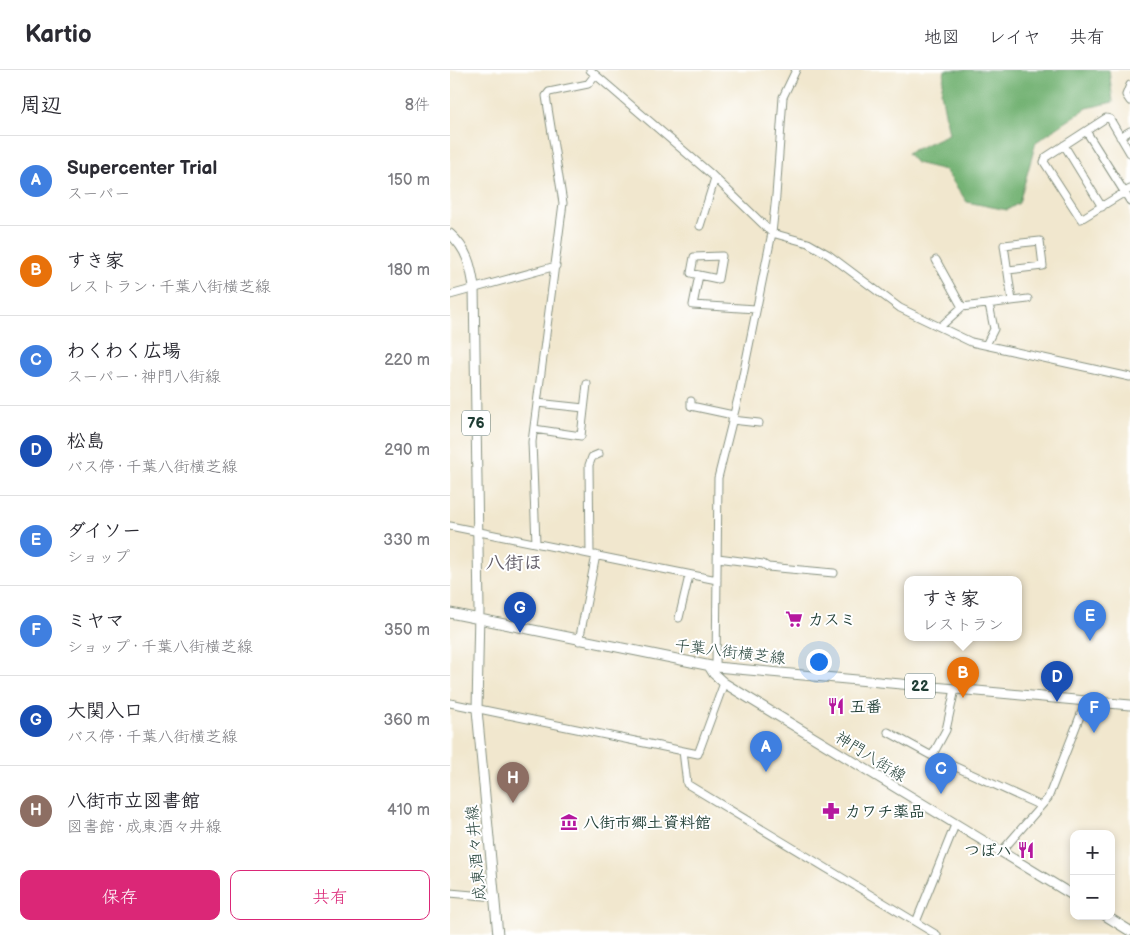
<!DOCTYPE html>
<html lang="ja">
<head>
<meta charset="utf-8">
<style>
	body { margin:0; font-family:"Balsamiq Sans","Klee One",sans-serif; background:#f7f7f7; color:#2b2b33 }
	.controls { position:absolute; right:15px; bottom:15px; display:grid; overflow:hidden; border-radius:10px; box-shadow:0 2px 8px #0003 }
	.controls button { width:45px; height:45px; display:grid; place-items:center; padding:0; border:0; border-bottom:1px solid #e1e1e2; background:#fff; color:#2b2b33; font:25px sans-serif }
	.you { position:absolute; left:368px; top:591px; width:18px; height:18px; margin:-12px; border:4px solid #fff; border-radius:50%; background:#1a73e8; box-shadow:0 0 0 8px #1a73e833 }
	.badge { display:grid; place-items:center; width:32px; height:32px; border-radius:50%; background:#db2777; color:#fff; font-size:16px; font-weight:700 }
	.pin { position:absolute; translate:-50% -41px; filter:drop-shadow(0 1px 2px #0008) }
	.pin::after { content:''; position:absolute; top:26px; width:18px; height:15px; background:inherit; clip-path:polygon(0 0,100% 0,50% 100%) }
	.popup { position:absolute; left:454px; top:506px; width:118px; height:65px; box-sizing:border-box; display:grid; place-content:center; border-radius:10px; background:#fff; filter:drop-shadow(0 1px 4px #0005); font-size:16px; white-space:nowrap; color:#7c7c81 }
	.popup b { font-size:19px; color:#2b2b33 }
	.popup::after { content:''; position:absolute; left:50%; top:100%; margin-left:-10px; border:10px solid transparent; border-top-color:#fff }
	.list { margin:0; padding:0; list-style:none }
	h2 { display:flex; justify-content:space-between; align-items:center; height:65px; margin:0; padding:0 20px; font-size:21px }
	h2 small { font-size:16px; font-weight:400; color:#7c7c81 }
	.list li { display:grid; grid-template-columns:32px 1fr auto; gap:15px; align-items:center; box-sizing:border-box; height:90px; padding:0 20px; border-top:1px solid #e1e1e2 }
	.list b { display:block; font-size:19px; white-space:nowrap }
	.list p { margin:0; font-size:16px; white-space:nowrap; color:#7c7c81 }
	.list em { font-size:16px; font-style:normal; color:#7c7c81 }
	.actions { display:flex; gap:10px; padding:15px 20px }
	.actions a { flex:1; padding:11px 0; border:1px solid #db2777; border-radius:10px; text-align:center; font-size:18px; color:#db2777 }
	.actions .main { background:#db2777; color:#fff }
	.map { position:relative; flex:none; width:680px; height:865px; overflow:hidden }
	header { display:flex; align-items:center; gap:30px; box-sizing:border-box; height:70px; padding:0 25px; background:#fff; border-bottom:1px solid #e1e1e2 }
	header strong { font-size:24px }
	nav { display:flex; gap:28px; margin-inline-start:auto; font-size:18px }
	main { display:flex }
	aside { flex:1; background:#fff }
	.map>svg:first-child { display:block }
	.forest { fill:#75b374; stroke:#4a7854 }
	.lines { fill:none; stroke-linecap:round; stroke-linejoin:round }
	.minor-casing { stroke:#889281; stroke-width:9 }
	.major-casing { stroke:#889281; stroke-width:11 }
	.minor { stroke:#fff; stroke-width:7 }
	.major { stroke:#fff; stroke-width:9 }
	.labels { text-anchor:middle; stroke-width:4; stroke-linejoin:round; paint-order:stroke }
	.shield { fill:#fff; stroke:#627771; stroke-width:1 }
	.shield-label { font-size:15px; font-weight:bold; fill:#1f3d34 }
	.poi-label { font-size:16px; font-weight:bold; fill:#1f3d34; stroke:#fff; text-anchor:start }
	.street-label { font-size:16px; fill:#1f3d34; stroke:#fff }
	.quarter-label { font-size:19px; font-weight:bold; fill:#635e69; stroke:#fff }
</style>
</head>
<body>
<header>
<strong>Kartio</strong>
<nav><a>地図</a><a>レイヤ</a><a>共有</a></nav>
</header>
<main>
<aside>
<h2>周辺<small>8件</small></h2>
<ul class="list">
<li><span class="badge" style="background:#3f7fe0">A</span><div><b>Supercenter Trial</b><p>スーパー</p></div><em>150 m</em></li>
<li><span class="badge" style="background:#e8710a">B</span><div><b>すき家</b><p>レストラン · 千葉八街横芝線</p></div><em>180 m</em></li>
<li><span class="badge" style="background:#3f7fe0">C</span><div><b>わくわく広場</b><p>スーパー · 神門八街線</p></div><em>220 m</em></li>
<li><span class="badge" style="background:#1a4fb4">D</span><div><b>松島</b><p>バス停 · 千葉八街横芝線</p></div><em>290 m</em></li>
<li><span class="badge" style="background:#3f7fe0">E</span><div><b>ダイソー</b><p>ショップ</p></div><em>330 m</em></li>
<li><span class="badge" style="background:#3f7fe0">F</span><div><b>ミヤマ</b><p>ショップ · 千葉八街横芝線</p></div><em>350 m</em></li>
<li><span class="badge" style="background:#1a4fb4">G</span><div><b>大関入口</b><p>バス停 · 千葉八街横芝線</p></div><em>360 m</em></li>
<li><span class="badge" style="background:#8d6e63">H</span><div><b>八街市立図書館</b><p>図書館 · 成東酒々井線</p></div><em>410 m</em></li>
</ul>
<div class="actions"><a class="main">保存</a><a>共有</a></div>
</aside>
<div class="map">
<svg width="680" height="865" viewBox="0 0 680 865">
	<rect width="100%" height="100%" fill="#fff"/>
	<filter id="ink" filterUnits="userSpaceOnUse"><feTurbulence type="fractalNoise" baseFrequency=".02" numOctaves="2"/><feDisplacementMap in="SourceGraphic" scale="10" xChannelSelector="R" yChannelSelector="G"/><feConvolveMatrix kernelMatrix="1 2 1 2 8 2 1 2 1" color-interpolation-filters="sRGB"/></filter>
	<filter id="wash" filterUnits="userSpaceOnUse"><feTurbulence type="fractalNoise" baseFrequency=".0096" numOctaves="4" result="noise"/><feDisplacementMap in="SourceGraphic" scale="20" xChannelSelector="R" yChannelSelector="G"/><feGaussianBlur stdDeviation="1.12" result="paint"/><feColorMatrix in="noise" values="0 0 0 0 0 0 0 0 0 0 0 0 0 0 0 0 0 1.4 0 .05"/><feComposite in="paint" operator="in"/></filter>
	<g filter="url(#wash)">
		<rect width="100%" height="100%" fill="#f1e7ce"/>
		<!-- forest -->
		<path class="forest" d="M 495,0 L 659,0 L 663,32 L 637,38 L 586,72 L 569,133 L 557,140 L 517,132 L 495,100 L 466,93 L 457,83 L 499,64 L 491,22 Z"/>
	</g>
	<g filter="url(#ink)">
		<g class="lines">
			<!-- minor casing -->
			<g class="minor-casing">
				<path id="minor" d="M 140,0 L 262,105 L 322,163 L 358,173 L 379,185 L 450,238 L 521,272 L 680,307
					M 680,15 L 676,25 L 680,31
					M 636,61 L 680,131
					M 670,67 L 680,61
					M 614,75 L 652,137
					M 680,83 L 660,49 L 656,48 L 596,87 L 594,92 L 631,149 L 680,119
					M 250,156 L 265,108
					M 486,190 L 512,237
					M 558,200 L 593,196 L 590,171 L 554,175 L 562,231
					M 249,205 L 241,203 L 244,187 L 272,186 L 268,209 L 249,205 L 243,235 L 306,239
					M 0,225 L 106,196
					M 490,257 L 512,237 L 578,229
					M 536,275 L 544,259 L 539,234
					M 241,331 L 241,336 L 283,345
					M 87,333 L 134,338
					M 282,350 L 309,353
					M 84,359 L 131,366 L 137,314
					M 0,456 L 267,510
					M 86,473 L 82,372 L 113,133 L 96,26 L 99,22 L 138,14 L 145,5
					M 140,484 L 139,395 L 142,387 L 149,384
					M 268,488 L 313,494 L 318,497 L 384,503
					M 229,548 L 239,506
					M 129,571 L 146,485
					M 266,597 L 268,408 L 290,320 L 322,163 L 326,126 L 333,27 L 346,0
					M 0,633 L 248,684 L 274,613
					M 438,662 L 482,686 L 591,736
					M 233,681 L 237,714 L 487,865
					M 482,686 L 496,660 L 505,619
					M 551,782 L 598,728 L 636,631
					M 0,823 L 45,827
					M 466,852 L 505,755"/>
			</g>
			<!-- major casing -->
			<g class="major-casing">
				<path id="major" d="M 0,164 C 17,179 21,196 24,217 L 29,540 L 27,640 L 48,865
					M 0,543 L 266,597 L 680,635
					M 259,596 L 264,604 L 274,613 L 624,826
					M 656,846 L 680,861"/>
			</g>
			<!-- minor -->
			<use href="#minor" class="minor"/>
			<!-- major -->
			<use href="#major" class="major"/>
		</g>
	</g>
	<!-- icons -->
	<defs>
		<g id="supermarket-bare" transform="scale(1.35)"><path d="M-6-5.5h2.5l.6 2H6L4.5 2H-2.5L-4.4-4H-6ZM-1.5 3.2a1.3 1.3 0 1 0 .1 0ZM3 3.2a1.3 1.3 0 1 0 .1 0Z" fill="#b5179e" stroke="#fff" stroke-width="2.5" paint-order="stroke"/></g>
		<g id="restaurant-bare" transform="scale(1.35)"><path d="M-5-6h1v4h1v-4h1v4h1v-4h1v5L-1.5 .5V6h-2V.5L-5-1ZM5-6V6H3V1.5H1.5Q1.5-4 5-6Z" fill="#b5179e" stroke="#fff" stroke-width="2.5" paint-order="stroke"/></g>
		<g id="pharmacy-bare" transform="scale(1.35)"><path d="M-2-6h4v4h4v4h-4v4h-4v-4h-4v-4h4Z" fill="#b5179e" stroke="#fff" stroke-width="2.5" paint-order="stroke"/></g>
		<g id="museum-bare" transform="scale(1.35)"><path d="M0-6L6-3V-2H-6V-3ZM-5-1h2V3h-2ZM-1-1h2V3h-2ZM3-1h2V3H3ZM-6 4H6V6H-6Z" fill="#b5179e" stroke="#fff" stroke-width="2.5" paint-order="stroke"/></g>
	</defs>
	<g fill-rule="evenodd">
		<use href="#supermarket-bare" x="344" y="549"/>
		<use href="#restaurant-bare" x="386" y="636"/>
		<use href="#pharmacy-bare" x="381" y="741"/>
		<use href="#museum-bare" x="119" y="752"/>
		<use href="#restaurant-bare" x="576" y="780"/>
	</g>
	<g class="labels">
		<!-- shield labels -->
		<g class="shield">
			<rect x="12" y="340.5" width="28" height="25" rx="4"/>
			<rect x="455" y="603.5" width="30" height="25" rx="4"/>
		</g>
		<g class="shield-label">
			<text x="26" y="358">76</text>
			<text x="470" y="621">22</text>
		</g>
		<!-- poi labels -->
		<g class="poi-label">
			<text x="358" y="555">カスミ</text>
			<text x="400" y="642">五番</text>
			<text x="395" y="747">カワチ薬品</text>
			<text x="133" y="758">八街市郷土資料館</text>
			<text x="562" y="786" text-anchor="end">つぽハ</text>
		</g>
		<!-- street labels -->
		<g class="street-label">
			<text transform="translate(280 581) rotate(7)" y="6">千葉八街横芝線</text>
			<text transform="translate(421 686) rotate(32)" y="6">神門八街線</text>
			<text transform="translate(25 783) rotate(-95)" y="6">成東酒々井線</text>
		</g>
		<!-- quarter labels -->
		<g class="quarter-label">
			<text x="64" y="499">八街ほ</text>
		</g>
	</g>
</svg>
<div class="controls">
<button>+</button>
<button>−</button>
</div>
<div class="you"></div>
<div class="pin badge" style="left:316px;top:702px;background:#3f7fe0">A</div>
<div class="pin badge" style="left:513px;top:628px;background:#e8710a">B</div>
<div class="popup"><b>すき家</b>レストラン</div>
<div class="pin badge" style="left:491px;top:724px;background:#3f7fe0">C</div>
<div class="pin badge" style="left:607px;top:632px;background:#1a4fb4">D</div>
<div class="pin badge" style="left:640px;top:571px;background:#3f7fe0">E</div>
<div class="pin badge" style="left:644px;top:663px;background:#3f7fe0">F</div>
<div class="pin badge" style="left:70px;top:563px;background:#1a4fb4">G</div>
<div class="pin badge" style="left:63px;top:733px;background:#8d6e63">H</div>
</div>
</main>
</body>
</html>
